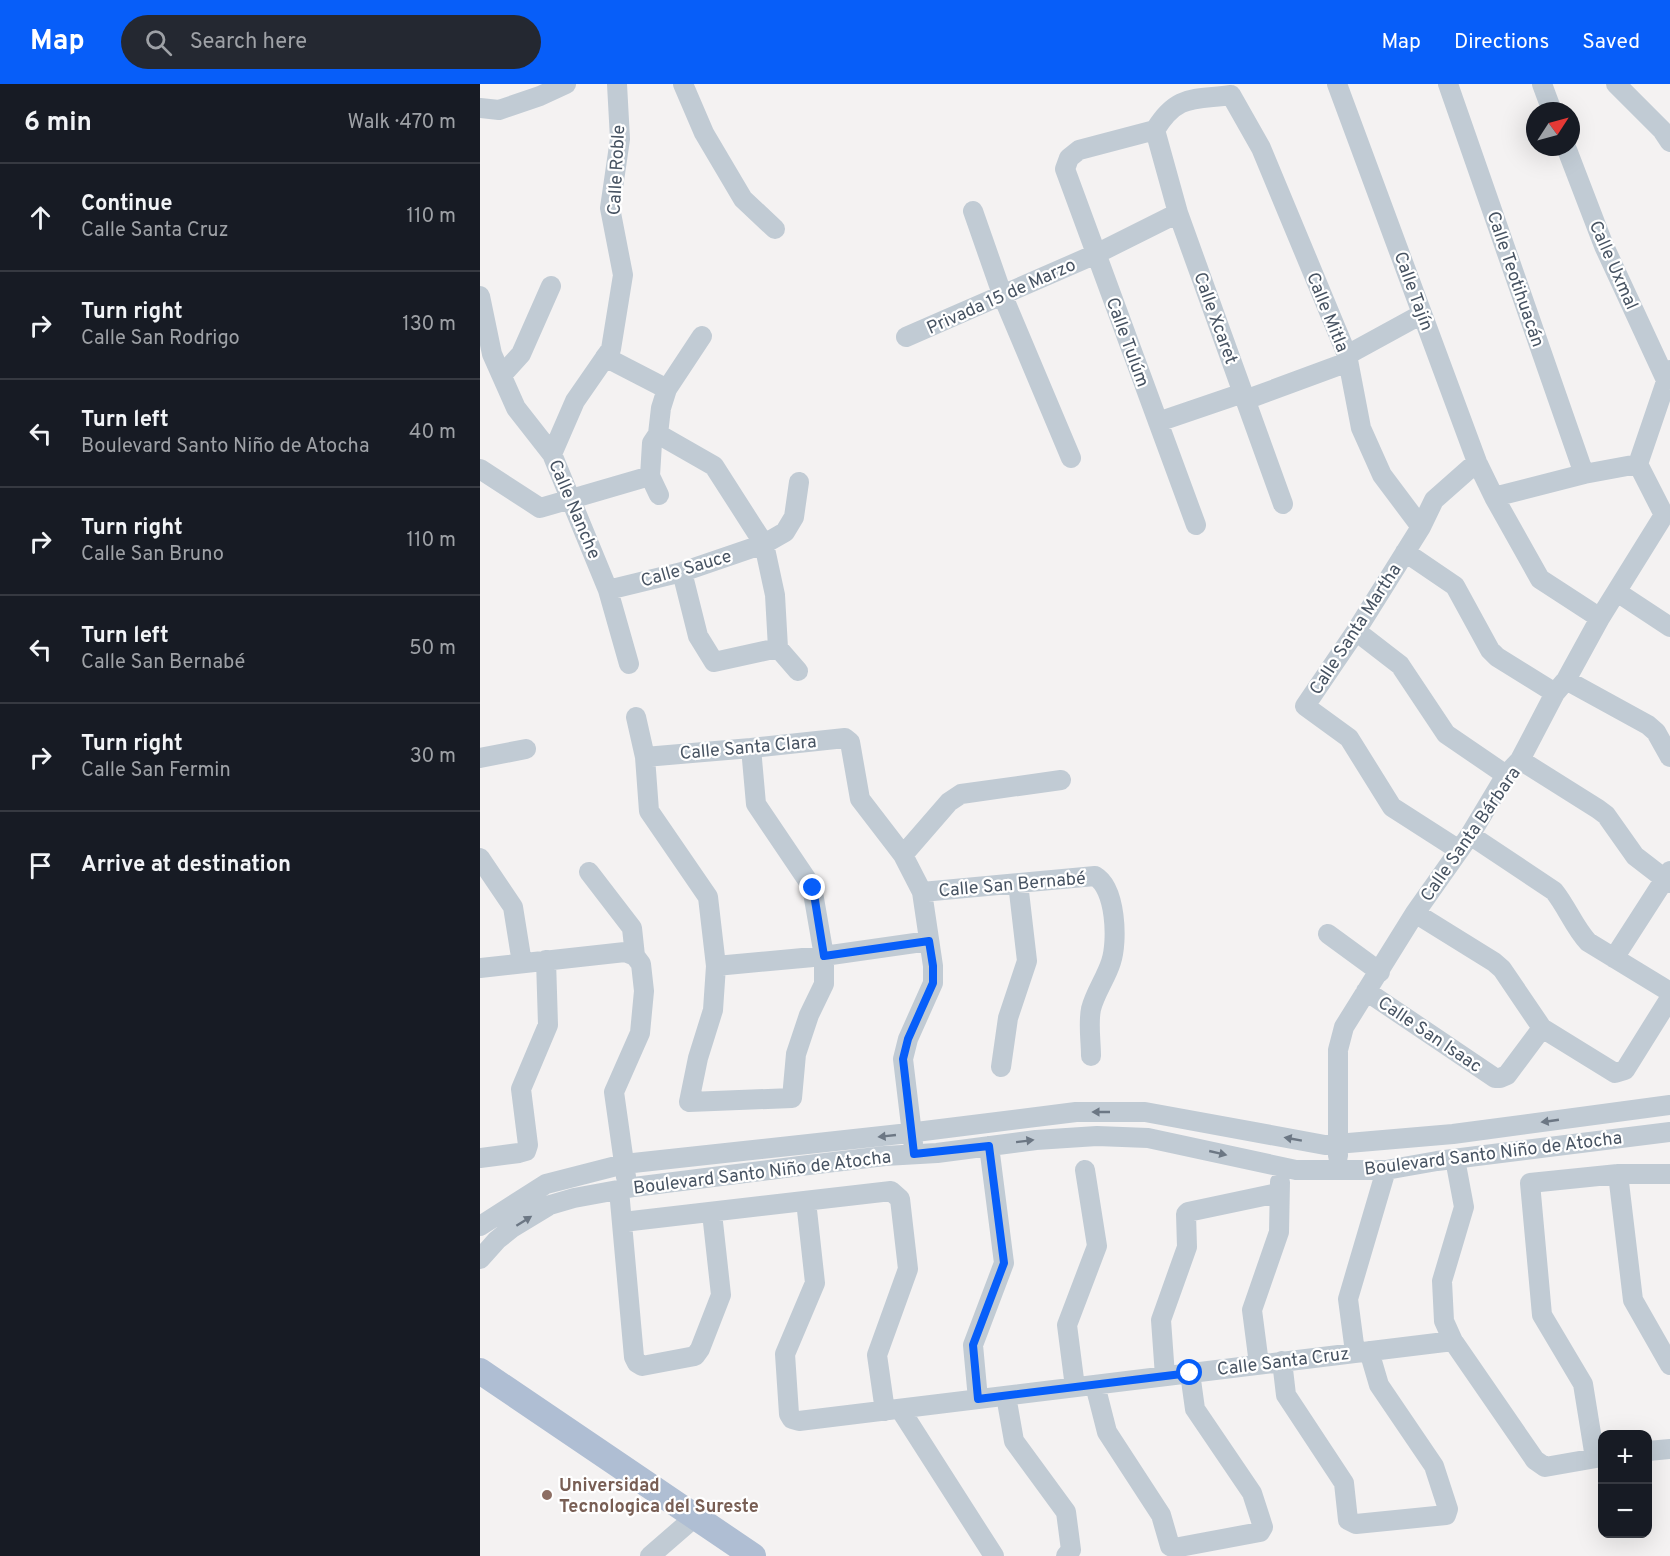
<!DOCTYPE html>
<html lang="en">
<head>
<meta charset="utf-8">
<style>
	body { margin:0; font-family:Overpass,sans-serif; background:#242831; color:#f1f3f6 }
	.controls { position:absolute; right:18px; bottom:18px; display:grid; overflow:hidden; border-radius:12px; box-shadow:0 6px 24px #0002 }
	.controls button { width:54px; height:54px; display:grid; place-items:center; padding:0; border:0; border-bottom:2px solid #363941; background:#171b24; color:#f1f3f6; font:30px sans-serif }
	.compass { position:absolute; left:1046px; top:18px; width:54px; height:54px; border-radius:50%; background:#171b24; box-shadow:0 6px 24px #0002; rotate:54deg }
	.stop { position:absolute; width:18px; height:18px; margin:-14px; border:4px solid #075ef9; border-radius:50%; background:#fff }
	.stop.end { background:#075ef9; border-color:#fff; box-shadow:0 2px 6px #0008 }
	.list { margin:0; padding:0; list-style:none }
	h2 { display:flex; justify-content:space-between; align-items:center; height:78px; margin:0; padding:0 24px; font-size:26px }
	h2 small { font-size:20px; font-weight:400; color:#9ea1a6 }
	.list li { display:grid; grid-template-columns:39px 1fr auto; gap:18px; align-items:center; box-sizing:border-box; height:108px; padding:0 24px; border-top:2px solid #363941 }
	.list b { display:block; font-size:22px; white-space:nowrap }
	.list p { margin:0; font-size:20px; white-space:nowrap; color:#9ea1a6 }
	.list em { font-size:20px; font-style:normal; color:#9ea1a6 }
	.icon { flex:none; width:33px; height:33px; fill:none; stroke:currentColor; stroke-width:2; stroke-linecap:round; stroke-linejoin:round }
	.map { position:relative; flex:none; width:1190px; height:1472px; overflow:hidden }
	header { display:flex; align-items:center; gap:36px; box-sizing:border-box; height:84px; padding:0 30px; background:#075ef9; color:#fff }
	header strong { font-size:28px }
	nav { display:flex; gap:33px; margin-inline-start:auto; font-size:21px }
	.search { width:420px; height:54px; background:#242831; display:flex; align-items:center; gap:15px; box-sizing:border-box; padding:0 21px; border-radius:33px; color:#9ea1a6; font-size:22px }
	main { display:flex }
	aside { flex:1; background:#171b24 }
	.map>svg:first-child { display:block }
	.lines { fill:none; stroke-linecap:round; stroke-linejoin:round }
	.minor { stroke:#c1cbd4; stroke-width:20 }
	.major { stroke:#afbed3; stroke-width:26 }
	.oneway { fill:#6c7784 }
	.route { stroke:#075ef9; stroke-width:8 }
	.education-dot { fill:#8d6e63; stroke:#fff; stroke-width:2 }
	.labels { text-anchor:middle; stroke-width:4.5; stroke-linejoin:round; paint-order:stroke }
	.street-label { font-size:18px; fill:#475362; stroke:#fff }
	.education-label { font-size:18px; font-weight:bold; fill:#785e54; stroke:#fff; text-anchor:start }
</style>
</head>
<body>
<header>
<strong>Map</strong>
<div class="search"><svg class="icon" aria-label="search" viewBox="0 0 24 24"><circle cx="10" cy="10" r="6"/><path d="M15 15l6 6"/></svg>Search here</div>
<nav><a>Map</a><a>Directions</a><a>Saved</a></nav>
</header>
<main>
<aside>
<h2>6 min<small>Walk · 470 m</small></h2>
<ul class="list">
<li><svg class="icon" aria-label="ahead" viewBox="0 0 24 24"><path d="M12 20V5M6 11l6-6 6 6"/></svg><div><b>Continue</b><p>Calle Santa Cruz</p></div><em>110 m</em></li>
<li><svg class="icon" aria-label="right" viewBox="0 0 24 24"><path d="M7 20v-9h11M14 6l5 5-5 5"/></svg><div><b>Turn right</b><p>Calle San Rodrigo</p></div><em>130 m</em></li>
<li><svg class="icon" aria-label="left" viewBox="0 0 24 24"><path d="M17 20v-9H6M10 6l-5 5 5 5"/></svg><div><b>Turn left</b><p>Boulevard Santo Niño de Atocha</p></div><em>40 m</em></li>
<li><svg class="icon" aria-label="right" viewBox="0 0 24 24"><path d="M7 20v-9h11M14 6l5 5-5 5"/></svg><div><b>Turn right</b><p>Calle San Bruno</p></div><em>110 m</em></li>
<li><svg class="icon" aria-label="left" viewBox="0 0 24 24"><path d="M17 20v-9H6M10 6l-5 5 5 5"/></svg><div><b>Turn left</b><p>Calle San Bernabé</p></div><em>50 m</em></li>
<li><svg class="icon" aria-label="right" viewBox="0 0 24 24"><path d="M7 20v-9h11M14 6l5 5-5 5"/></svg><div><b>Turn right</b><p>Calle San Fermin</p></div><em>30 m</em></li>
<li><svg class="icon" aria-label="arrive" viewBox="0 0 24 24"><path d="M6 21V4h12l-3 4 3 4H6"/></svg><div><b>Arrive at destination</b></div></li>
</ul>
</aside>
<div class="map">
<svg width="1190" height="1472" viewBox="0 0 1190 1472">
	<rect width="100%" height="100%" fill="#f4f2f2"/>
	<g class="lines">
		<!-- minor -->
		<path class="minor" d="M 203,0 L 224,49 L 263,115 L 295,145
			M 857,0 L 997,378 L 1014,413 L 1060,495 L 1120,534
			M 968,0 L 1104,390
			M 1062,0 L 1072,27
			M 1136,0 L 1182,46 L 1190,58
			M 751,11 L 781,64 L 867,271 L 881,344 L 902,391 L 941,443
			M 0,24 L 19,26 L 60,12 L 86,0
			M 675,46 L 698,129 L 803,420
			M 1086,63 L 1124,162 L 1186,296
			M 493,127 L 522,210 L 591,374
			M 0,212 L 12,270 L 36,324 L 72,370 L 128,506 L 149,580
			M 426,253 L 616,170 L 698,129
			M 867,271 L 942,230
			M 125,273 L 187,305
			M 22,291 L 41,270 L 71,202
			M 765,316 L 868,278
			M 678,338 L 763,309
			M 178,350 L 234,382 L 284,460 L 295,511 L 298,564
			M 72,370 L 95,317 L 131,265 L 143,191 L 130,124 L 140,55 L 137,0
			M 0,385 L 60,424 L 170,392
			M 179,411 L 170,392 L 172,359 L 178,350 L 181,324 L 187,305 L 222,252
			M 1014,413 L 1104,390 L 1158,380
			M 1184,431 L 1158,380 L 1190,286
			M 716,441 L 585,85 L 589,74 L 599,66 L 675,46 C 697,10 713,16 751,11
			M 925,468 L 975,502 L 1010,566 L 1017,573 L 1075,609
			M 202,488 L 218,552 L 234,578 L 298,564
			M 128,506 L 202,488 L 284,460 L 305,448 L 314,433 L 319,398
			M 1137,508 L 1190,543
			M 876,547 L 920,581 L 966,650 L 1026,691
			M 298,564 L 318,587
			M 1086,596 L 1168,641 L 1176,648 L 1190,673
			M 156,633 L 165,673 L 169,727 L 228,813 L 236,882 L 233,926 L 218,974 L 209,1018 L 312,1014 L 316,970 L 329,931 L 344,900 L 344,872 L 332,803 L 276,720 L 271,664
			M 165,673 L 271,664 L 365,654 L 370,658 L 380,715 L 423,771 L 442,808 L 453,882 L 453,899 L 428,955 L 423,975 L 433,1058
			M 0,674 L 46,665
			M 1040,676 L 1118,725 L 1126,731 L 1155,772 L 1190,799
			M 990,751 L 1074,807 C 1087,823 1094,843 1108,858 L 1190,908
			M 979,766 L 912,723 L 869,654 L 825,622 L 876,547 L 941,443 L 954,416 L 997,378
			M 423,771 L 469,718 L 481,710 L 581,696
			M 0,774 L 33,823 L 42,879
			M 109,788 L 152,844 L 155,872 L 161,880 L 164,907 L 160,949 L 134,1008 L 146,1093
			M 442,808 L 615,792 C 636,804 638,857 631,878 C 626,894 615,909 611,925 C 608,940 611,957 611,972
			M 935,829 L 1014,878 L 1022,885 L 1062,944 L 1135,989 L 1145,986 L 1190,914
			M 848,850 L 900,888
			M 1134,874 L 1190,787
			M 236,882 L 344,872 L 449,857
			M 0,884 L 145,868 L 155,872
			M 886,907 L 1015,994 L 1020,994 L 1027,991 L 1062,944
			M 521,983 L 528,934 L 547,877 L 538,799
			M 858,1072 L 858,966 L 864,943 L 935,829 L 990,751 L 1026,691 L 1040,676 L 1075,609 L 1086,596 L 1120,534 L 1184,431
			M 0,1074 L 39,1069 L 46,1067 L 48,1061 L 41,1005 L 68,941 L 66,876
			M 975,1075 L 984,1123 L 962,1197 L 964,1237 L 973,1257 L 1055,1376 L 1065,1383 L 1122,1373
			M 1138,1090 L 1153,1216 L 1190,1281
			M 139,1106 L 154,1273 L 157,1279 L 162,1282 L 215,1272 L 220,1265 L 241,1211 L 232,1129
			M 326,1117 L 335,1199 L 305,1270 L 309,1330 L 312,1335 L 319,1337 L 973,1257
			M 143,1138 L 411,1107 L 420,1115 L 428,1185 L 397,1271 L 405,1327
			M 0,1142 L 66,1100 L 144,1080 L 420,1050 L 596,1028 L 665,1028 L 845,1061 L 973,1050 L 1190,1021
			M 0,1175 L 17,1156 L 32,1144 L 70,1121 L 94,1114 L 154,1103 L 320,1082 L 405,1072 L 457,1069 L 556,1056 L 617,1052 L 668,1054 L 816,1086 L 906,1086 L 957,1077 L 1190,1048
			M 875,1268 L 868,1215 L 906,1086
			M 802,1277 L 806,1311 L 864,1399 L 868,1436 L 876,1440 L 966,1431 L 968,1425 L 954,1382 L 899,1301 L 889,1267
			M 779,1280 L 772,1226 L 799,1148 L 800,1098
			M 685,1292 L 681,1236 L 707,1163 L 706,1130 L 708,1128 L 798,1109
			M 615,1301 L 627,1348 L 681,1431 L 690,1462 L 694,1464 L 780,1448 L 783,1443 L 772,1409 L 715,1325 L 710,1289
			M 595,1303 L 587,1241 L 617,1162 L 605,1086
			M 526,1312 L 534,1357 L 586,1428 L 591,1466 L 586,1472
			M 498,1315 L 493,1261 L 524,1179 L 509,1062
			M 420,1325 L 514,1472
			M 1168,1367 L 1190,1365
			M 1115,1374 L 1103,1300 L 1062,1231 L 1050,1099 L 1138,1090 L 1190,1090
			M 170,1472 L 215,1433"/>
		<!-- major -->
		<path class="major" d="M 0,1287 L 273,1472"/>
	</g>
	<!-- one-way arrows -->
	<defs><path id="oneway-solid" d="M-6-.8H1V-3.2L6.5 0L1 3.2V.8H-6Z" transform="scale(1.5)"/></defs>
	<g class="oneway">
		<use href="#oneway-solid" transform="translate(621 1028) rotate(-180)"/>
		<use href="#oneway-solid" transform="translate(1070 1037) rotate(172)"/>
		<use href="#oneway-solid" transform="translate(407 1052) rotate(174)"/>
		<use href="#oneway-solid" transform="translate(813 1055) rotate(-170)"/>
		<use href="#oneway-solid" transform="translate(545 1057) rotate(-7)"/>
		<use href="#oneway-solid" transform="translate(738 1069) rotate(13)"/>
		<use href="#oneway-solid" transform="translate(44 1137) rotate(-32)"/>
	</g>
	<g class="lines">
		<!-- route -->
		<path class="route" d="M 333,804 L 344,872 L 449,857 L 453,882 L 453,899 L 428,955 L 423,975 L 434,1070 L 509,1062 L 524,1179 L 493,1261 L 498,1315 L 710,1289"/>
	</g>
	<!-- markers -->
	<circle class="education-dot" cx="67" cy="1411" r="6"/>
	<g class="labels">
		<!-- street labels -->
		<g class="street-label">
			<text transform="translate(136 86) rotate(-87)" y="6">Calle Roble</text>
			<text transform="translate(1134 181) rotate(66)" y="6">Calle Uxmal</text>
			<text transform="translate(1036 195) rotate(71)" y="6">Calle Teotihuacán</text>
			<text transform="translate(934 207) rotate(70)" y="6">Calle Tajín</text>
			<text transform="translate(521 212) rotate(-24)" y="6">Privada 15 de Marzo</text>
			<text transform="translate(848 228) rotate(68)" y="6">Calle Mitla</text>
			<text transform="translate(736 234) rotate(70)" y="6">Calle Xcaret</text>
			<text transform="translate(648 258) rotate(70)" y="6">Calle Tulúm</text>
			<text transform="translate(95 425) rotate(67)" y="6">Calle Nanche</text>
			<text transform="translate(206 484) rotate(-16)" y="6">Calle Sauce</text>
			<text transform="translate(875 545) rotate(-57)" y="6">Calle Santa Martha</text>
			<text transform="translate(268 663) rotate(-5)" y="6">Calle Santa Clara</text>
			<text transform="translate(990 750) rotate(-55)" y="6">Calle Santa Bárbara</text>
			<text transform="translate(532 800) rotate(-5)" y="6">Calle San Bernabé</text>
			<text transform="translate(950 950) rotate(34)" y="6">Calle San Isaac</text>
			<text transform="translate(1013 1069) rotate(-7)" y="6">Boulevard Santo Niño de Atocha</text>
			<text transform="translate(282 1088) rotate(-7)" y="6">Boulevard Santo Niño de Atocha</text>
			<text transform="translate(803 1277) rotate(-7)" y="6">Calle Santa Cruz</text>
		</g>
		<!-- education labels -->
		<g class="education-label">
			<text x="79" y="1407">Universidad<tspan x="79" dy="21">Tecnologica del Sureste</tspan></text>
		</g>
	</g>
</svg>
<div class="controls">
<button>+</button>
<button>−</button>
</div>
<svg class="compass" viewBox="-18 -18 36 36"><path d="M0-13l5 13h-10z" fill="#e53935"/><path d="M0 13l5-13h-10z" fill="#9ea1a6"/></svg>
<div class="stop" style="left:710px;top:1289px"></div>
<div class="stop end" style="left:333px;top:804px"></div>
</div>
</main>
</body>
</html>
